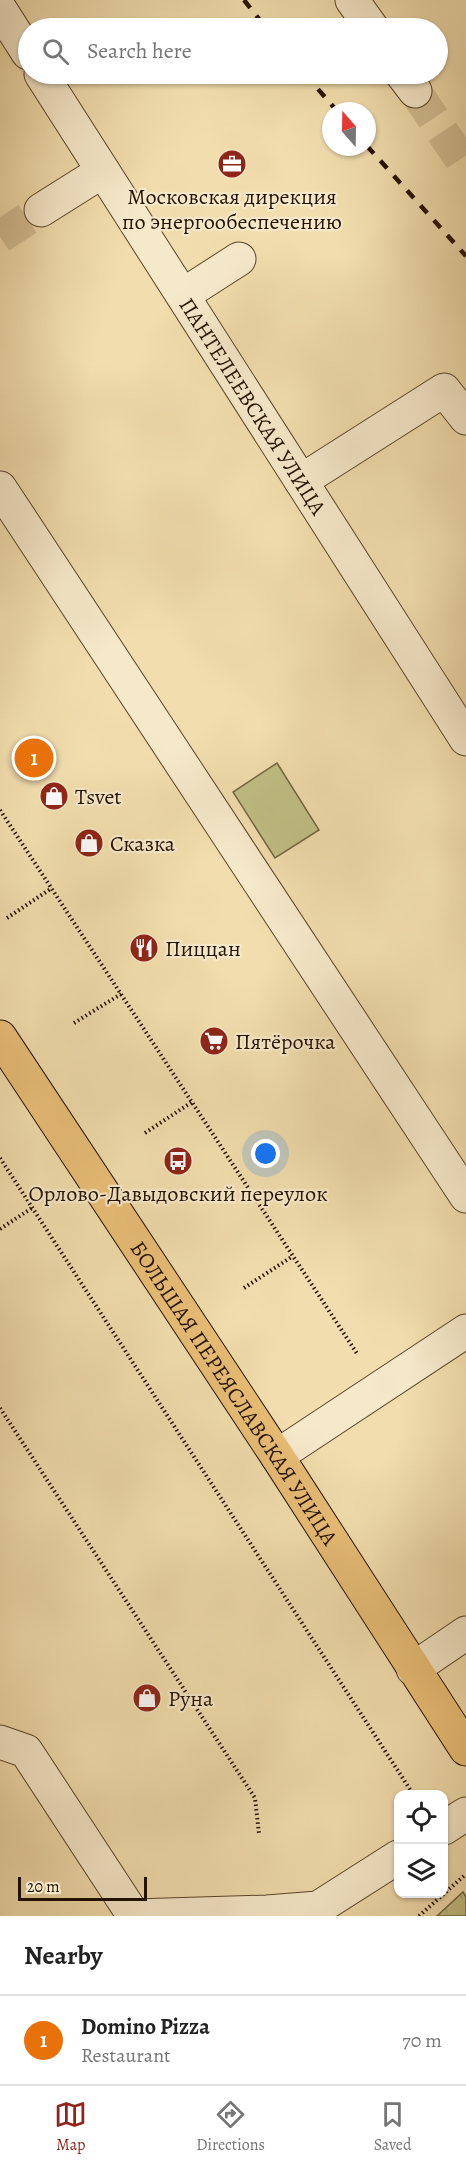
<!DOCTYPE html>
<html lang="en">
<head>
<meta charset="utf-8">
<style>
	body { margin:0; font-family:Alegreya,serif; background:#f2f2f2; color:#222 }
	.controls { position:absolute; right:18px; bottom:18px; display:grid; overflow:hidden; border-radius:12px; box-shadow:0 2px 4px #0004 }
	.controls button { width:54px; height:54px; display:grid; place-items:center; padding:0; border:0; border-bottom:2px solid #e0e0e0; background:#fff; color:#222; font:30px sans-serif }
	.compass { position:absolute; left:322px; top:102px; width:54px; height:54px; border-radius:50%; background:#fff; box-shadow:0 2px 4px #0004; rotate:340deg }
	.scale { position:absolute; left:18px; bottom:15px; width:129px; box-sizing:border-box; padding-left:6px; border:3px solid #251200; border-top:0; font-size:16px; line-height:21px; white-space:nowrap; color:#251200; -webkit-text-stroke:4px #f6e9ca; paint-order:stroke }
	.you { position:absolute; left:266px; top:1154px; width:21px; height:21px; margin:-15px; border:4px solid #fff; border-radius:50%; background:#1a73e8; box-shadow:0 0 0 9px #1a73e833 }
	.badge { display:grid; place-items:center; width:39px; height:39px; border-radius:50%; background:#8f2418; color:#fff; font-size:20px; font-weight:700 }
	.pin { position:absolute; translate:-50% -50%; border:3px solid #fff; box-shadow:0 2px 6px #0006 }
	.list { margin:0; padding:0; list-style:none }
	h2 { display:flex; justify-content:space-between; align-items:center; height:78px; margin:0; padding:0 24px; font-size:26px }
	h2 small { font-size:20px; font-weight:400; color:#767676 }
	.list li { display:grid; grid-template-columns:39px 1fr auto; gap:18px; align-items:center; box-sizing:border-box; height:90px; padding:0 24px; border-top:2px solid #e0e0e0 }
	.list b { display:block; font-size:22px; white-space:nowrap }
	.list p { margin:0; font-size:20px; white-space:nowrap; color:#767676 }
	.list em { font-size:20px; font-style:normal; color:#767676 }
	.icon { flex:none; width:33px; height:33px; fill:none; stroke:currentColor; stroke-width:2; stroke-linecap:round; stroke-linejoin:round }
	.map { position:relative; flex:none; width:466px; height:1916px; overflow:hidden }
	.search { position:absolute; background:#fff; box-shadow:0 2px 4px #0004; left:18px; right:18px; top:18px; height:66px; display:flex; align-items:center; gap:15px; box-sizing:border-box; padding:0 21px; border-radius:33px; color:#767676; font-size:22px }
	.sheet { height:168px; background:#fff }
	nav { display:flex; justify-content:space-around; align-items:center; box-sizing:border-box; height:84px; border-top:2px solid #e0e0e0; background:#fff; font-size:16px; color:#767676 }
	nav a { display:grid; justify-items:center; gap:3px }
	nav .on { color:#8f2418 }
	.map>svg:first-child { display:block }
	.forest { fill:url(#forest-crowns); stroke:#736842; stroke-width:1.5 }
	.garden { fill:#c1bf85; stroke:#736842; stroke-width:1.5 }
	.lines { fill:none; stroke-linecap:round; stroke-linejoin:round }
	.minor-tunnel { stroke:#d2bf93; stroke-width:33; stroke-dasharray:33 16; stroke-linecap:butt }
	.minor-casing { stroke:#58452b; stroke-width:35 }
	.major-casing { stroke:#251200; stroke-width:35 }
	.path { stroke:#251200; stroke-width:4; stroke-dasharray:1.5 3; stroke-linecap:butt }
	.minor { stroke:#f6e9ca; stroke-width:33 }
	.major { stroke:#e8be76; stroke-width:33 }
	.rail { stroke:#251200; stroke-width:4.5; stroke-dasharray:10 10; stroke-linecap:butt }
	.labels { text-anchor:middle; stroke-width:4.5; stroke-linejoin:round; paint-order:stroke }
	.poi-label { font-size:22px; fill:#251200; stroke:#f6e9ca; text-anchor:start }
	.street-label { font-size:22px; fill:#251200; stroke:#f6e9ca }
</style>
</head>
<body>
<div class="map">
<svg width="466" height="1916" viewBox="0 0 466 1916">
	<defs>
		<pattern id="forest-crowns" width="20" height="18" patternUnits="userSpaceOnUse" patternTransform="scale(1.5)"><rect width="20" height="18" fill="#c1bf85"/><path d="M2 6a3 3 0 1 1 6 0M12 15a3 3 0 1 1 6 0" fill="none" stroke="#a6a371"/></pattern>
	</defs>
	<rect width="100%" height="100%" fill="#f1ddad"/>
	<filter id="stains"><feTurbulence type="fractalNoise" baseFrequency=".00333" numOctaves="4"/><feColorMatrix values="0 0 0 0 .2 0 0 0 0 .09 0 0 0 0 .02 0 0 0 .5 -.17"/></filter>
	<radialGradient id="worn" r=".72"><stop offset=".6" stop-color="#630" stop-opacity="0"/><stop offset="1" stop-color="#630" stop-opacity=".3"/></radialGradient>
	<!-- forest -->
	<path class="forest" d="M 463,1892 L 466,1897 L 466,1916 L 437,1916 Z"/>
	<!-- garden -->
	<path class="garden" d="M 277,763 L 319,830 L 275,858 L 233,792 Z"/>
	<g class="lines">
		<!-- minor-tunnel -->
		<path class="minor-tunnel" d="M 415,91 L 466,167
			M 0,237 L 41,210"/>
		<!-- minor casing -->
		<g class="minor-casing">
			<g id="minor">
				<path d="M 352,0 L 372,28"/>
				<path d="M 0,9 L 28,53"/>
				<path id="s1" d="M 41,74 L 466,739"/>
				<path d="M 402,74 L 415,91"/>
				<path d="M 41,210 L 103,171"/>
				<path d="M 183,295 L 239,259"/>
				<path d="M 301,481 L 444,390 L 466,418"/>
				<path d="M 0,488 L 466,1196"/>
				<path d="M 277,1456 L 466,1331"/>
				<path d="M 413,1669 L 466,1633"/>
				<path d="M 0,1742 L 26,1751 L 134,1916"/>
				<path d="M 444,1828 L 466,1814"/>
				<path d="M 134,1916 L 267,1912 L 318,1908 L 398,1857"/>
			</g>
		</g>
		<!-- major casing -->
		<g class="major-casing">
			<g id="major">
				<path id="s2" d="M 0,1037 L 277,1456 L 466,1749"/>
			</g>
		</g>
		<!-- path -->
		<path class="path" d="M 0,810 L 358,1355
			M 7,918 L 52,888
			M 74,1023 L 121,994
			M 145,1133 L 192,1102
			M 0,1158 L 413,1794
			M 0,1229 L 32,1208
			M 244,1288 L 293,1256
			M 0,1408 L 255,1798 L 259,1834
			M 419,1916 L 465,1875"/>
		<!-- minor -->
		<use href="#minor" class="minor"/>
		<!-- major -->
		<use href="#major" class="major"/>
		<!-- rail -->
		<path class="rail" d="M 244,0 L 266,28
			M 305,74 L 337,111
			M 367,146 L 466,256"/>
	</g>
	<!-- icons -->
	<defs>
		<g id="office-disc" transform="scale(1.5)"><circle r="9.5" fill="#8f2418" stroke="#f6e9ca"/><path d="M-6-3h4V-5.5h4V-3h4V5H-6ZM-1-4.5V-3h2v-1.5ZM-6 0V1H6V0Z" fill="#fff"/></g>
		<g id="shop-disc" transform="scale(1.5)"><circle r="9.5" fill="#8f2418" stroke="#f6e9ca"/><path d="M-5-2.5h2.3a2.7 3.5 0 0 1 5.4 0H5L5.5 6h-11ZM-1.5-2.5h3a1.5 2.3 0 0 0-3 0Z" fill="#fff"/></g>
		<g id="restaurant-disc" transform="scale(1.5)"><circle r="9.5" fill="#8f2418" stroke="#f6e9ca"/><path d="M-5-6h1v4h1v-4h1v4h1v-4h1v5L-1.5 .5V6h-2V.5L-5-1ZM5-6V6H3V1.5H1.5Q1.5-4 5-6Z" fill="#fff"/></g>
		<g id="supermarket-disc" transform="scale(1.5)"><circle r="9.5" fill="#8f2418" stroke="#f6e9ca"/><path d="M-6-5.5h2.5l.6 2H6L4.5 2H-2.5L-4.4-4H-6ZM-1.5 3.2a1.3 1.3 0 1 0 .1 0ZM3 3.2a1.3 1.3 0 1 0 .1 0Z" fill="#fff"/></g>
		<g id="bus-disc" transform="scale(1.5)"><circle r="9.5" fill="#8f2418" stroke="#f6e9ca"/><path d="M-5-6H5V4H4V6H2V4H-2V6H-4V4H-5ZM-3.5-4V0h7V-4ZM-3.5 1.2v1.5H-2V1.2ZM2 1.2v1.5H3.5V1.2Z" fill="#fff"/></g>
	</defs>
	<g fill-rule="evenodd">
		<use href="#office-disc" x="232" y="164"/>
		<use href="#shop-disc" x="54" y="796"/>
		<use href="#shop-disc" x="89" y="843"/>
		<use href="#restaurant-disc" x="144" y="948"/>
		<use href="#supermarket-disc" x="214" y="1041"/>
		<use href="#bus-disc" x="178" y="1161"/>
		<use href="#shop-disc" x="147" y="1698"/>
	</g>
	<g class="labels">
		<!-- poi labels -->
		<g class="poi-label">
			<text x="232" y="204" text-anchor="middle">Московская дирекция<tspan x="232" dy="25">по энергообеспечению</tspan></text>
			<text x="75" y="804">Tsvet</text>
			<text x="110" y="851">Сказка</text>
			<text x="165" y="956">Пиццан</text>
			<text x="235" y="1049">Пятёрочка</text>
			<text x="178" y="1201" text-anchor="middle">Орлово-Давыдовский переулок</text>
			<text x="168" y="1706">Руна</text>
		</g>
		<!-- street labels -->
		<g class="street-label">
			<text dy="8" stroke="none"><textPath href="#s1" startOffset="394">ПАНТЕЛЕЕВСКАЯ УЛИЦА</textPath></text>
			<text dy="8" stroke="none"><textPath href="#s2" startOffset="426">БОЛЬШАЯ ПЕРЕЯСЛАВСКАЯ УЛИЦА</textPath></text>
		</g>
	</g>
	<rect width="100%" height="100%" filter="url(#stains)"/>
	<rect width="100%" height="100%" fill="url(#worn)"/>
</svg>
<div class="controls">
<button><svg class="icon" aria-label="locate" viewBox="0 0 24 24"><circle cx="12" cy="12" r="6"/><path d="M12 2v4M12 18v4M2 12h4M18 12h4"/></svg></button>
<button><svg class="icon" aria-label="layers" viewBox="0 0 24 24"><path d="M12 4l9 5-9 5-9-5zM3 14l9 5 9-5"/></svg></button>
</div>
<svg class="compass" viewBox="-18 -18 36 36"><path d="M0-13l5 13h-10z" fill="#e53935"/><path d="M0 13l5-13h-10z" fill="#767676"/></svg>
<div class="scale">20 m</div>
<div class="you"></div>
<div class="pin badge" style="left:34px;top:758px;background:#e8710a">1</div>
<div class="search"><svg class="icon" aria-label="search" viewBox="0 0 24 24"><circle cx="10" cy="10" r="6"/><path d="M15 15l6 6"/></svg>Search here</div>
</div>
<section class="sheet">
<h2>Nearby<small></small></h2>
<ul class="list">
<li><span class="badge" style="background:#e8710a">1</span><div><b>Domino Pizza</b><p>Restaurant</p></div><em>70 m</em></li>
</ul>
</section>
<nav>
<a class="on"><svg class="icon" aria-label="map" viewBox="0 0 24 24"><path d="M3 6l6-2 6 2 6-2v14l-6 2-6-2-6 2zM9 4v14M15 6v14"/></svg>Map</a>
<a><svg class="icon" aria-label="directions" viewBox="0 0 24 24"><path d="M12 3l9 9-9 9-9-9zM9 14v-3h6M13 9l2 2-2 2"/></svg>Directions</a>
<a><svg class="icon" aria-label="saved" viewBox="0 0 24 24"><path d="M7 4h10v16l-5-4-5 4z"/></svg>Saved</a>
</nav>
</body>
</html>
